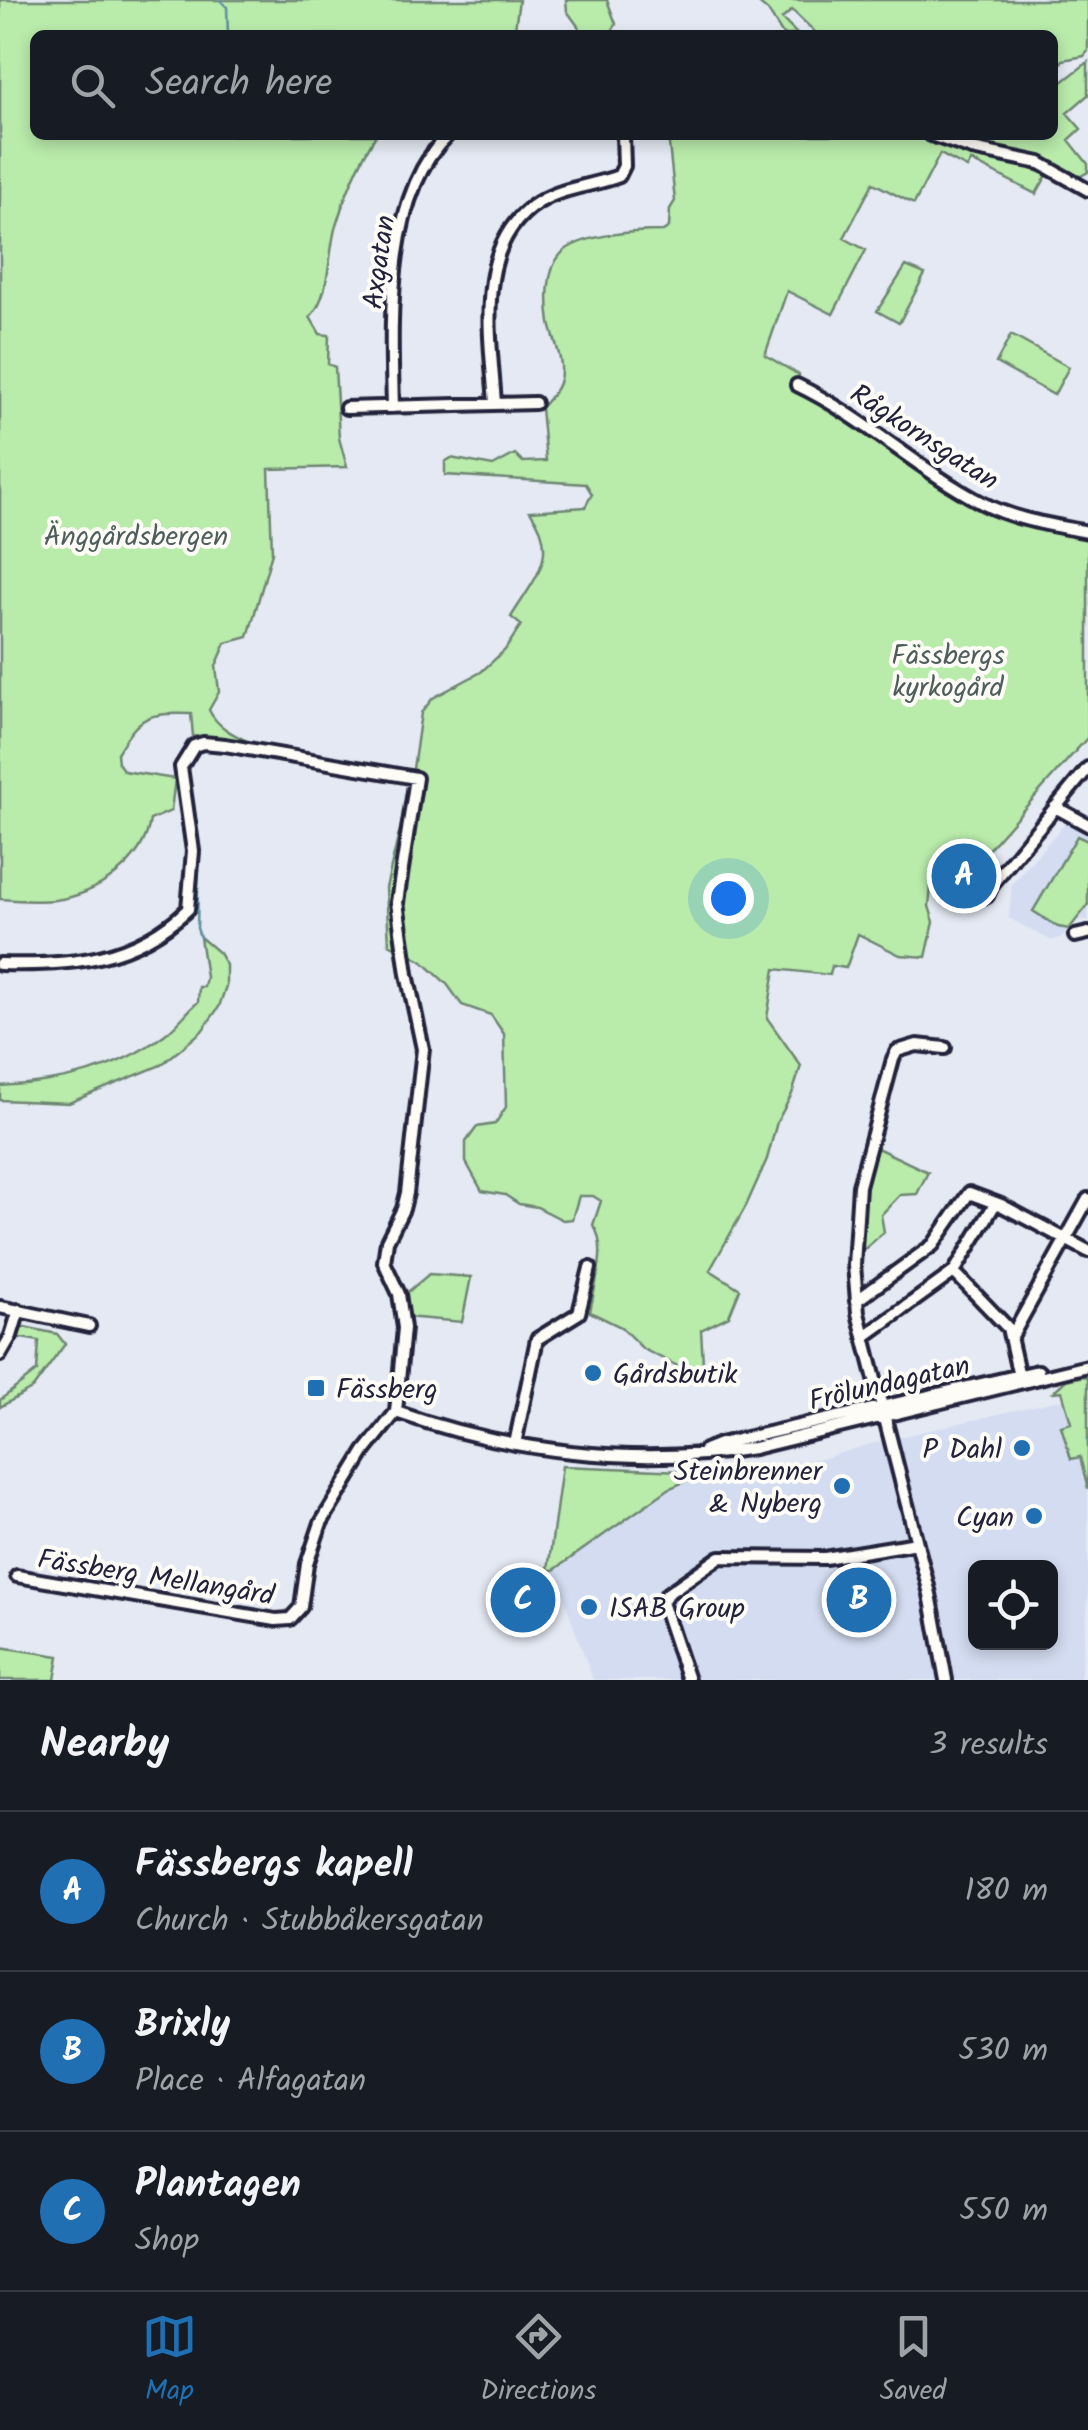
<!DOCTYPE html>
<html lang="en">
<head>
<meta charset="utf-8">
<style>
	body { margin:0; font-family:Kalam,sans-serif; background:#242831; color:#f1f3f6 }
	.controls { position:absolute; right:30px; bottom:30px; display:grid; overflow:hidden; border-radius:15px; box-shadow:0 5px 15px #0003 }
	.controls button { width:90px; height:90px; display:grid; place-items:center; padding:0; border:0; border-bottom:2px solid #363941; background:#171b24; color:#f1f3f6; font:50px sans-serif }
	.you { position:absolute; left:728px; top:898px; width:35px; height:35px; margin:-25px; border:8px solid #fff; border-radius:50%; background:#1a73e8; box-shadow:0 0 0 15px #1a73e833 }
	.badge { display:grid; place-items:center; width:65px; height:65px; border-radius:50%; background:#1f6fb2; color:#fff; font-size:32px; font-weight:700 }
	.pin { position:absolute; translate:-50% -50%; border:5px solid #fff; box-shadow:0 2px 10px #0006 }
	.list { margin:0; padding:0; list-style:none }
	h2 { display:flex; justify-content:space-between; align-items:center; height:130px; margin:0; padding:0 40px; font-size:42px }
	h2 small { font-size:32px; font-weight:400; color:#9ea1a6 }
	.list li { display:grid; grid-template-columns:65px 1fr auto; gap:30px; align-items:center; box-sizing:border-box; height:160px; padding:0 40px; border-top:2px solid #363941 }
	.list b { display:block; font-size:38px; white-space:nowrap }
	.list p { margin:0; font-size:32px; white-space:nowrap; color:#9ea1a6 }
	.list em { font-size:32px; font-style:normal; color:#9ea1a6 }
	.icon { flex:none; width:55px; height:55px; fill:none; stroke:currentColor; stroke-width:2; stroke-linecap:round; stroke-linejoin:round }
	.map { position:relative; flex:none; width:1088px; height:1680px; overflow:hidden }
	.search { position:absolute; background:#171b24; box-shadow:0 5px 15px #0003; left:30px; right:30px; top:30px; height:110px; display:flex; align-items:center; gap:25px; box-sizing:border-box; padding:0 35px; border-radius:15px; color:#9ea1a6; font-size:38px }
	.sheet { height:610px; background:#171b24 }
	nav { display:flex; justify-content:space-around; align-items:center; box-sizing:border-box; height:140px; border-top:2px solid #363941; background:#171b24; font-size:28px; color:#9ea1a6 }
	nav a { display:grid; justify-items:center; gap:5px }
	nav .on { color:#1f6fb2 }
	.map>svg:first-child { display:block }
	.built { fill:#d3dcf1; fill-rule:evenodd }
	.green { fill:#b9ebab; stroke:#6e8673; stroke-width:2.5 }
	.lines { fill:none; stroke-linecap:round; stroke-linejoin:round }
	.stream { stroke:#5e8f9f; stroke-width:2.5 }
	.minor-casing { stroke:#22223b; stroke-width:18 }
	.minor { stroke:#fdfcf7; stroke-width:10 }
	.poi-dot { fill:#1f6fb2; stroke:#fdfcf7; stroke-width:4 }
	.labels { text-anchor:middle; stroke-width:8; stroke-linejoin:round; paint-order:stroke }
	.street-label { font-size:28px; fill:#22223b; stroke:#fdfcf7 }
	.park-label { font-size:28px; fill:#4f5e5d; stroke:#fdfcf7 }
	.poi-label { font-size:28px; fill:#22223b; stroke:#fdfcf7; text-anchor:start }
</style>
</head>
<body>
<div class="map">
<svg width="1088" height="1680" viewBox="0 0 1088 1680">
	<rect width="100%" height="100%" fill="#e4e9f3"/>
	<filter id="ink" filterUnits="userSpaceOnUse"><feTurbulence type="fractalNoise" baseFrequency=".01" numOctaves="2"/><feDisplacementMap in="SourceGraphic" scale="20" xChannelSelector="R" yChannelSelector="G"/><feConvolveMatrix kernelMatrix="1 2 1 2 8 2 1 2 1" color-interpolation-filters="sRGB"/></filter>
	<g filter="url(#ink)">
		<!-- built -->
		<path class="built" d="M 1067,821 L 1088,832 L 1088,920 L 1075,919 L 1065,935 L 1052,941 L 1009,918 L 1012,884 Z
			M 1064,1399 L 1071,1424 L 1062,1426 L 1070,1459 L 1080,1456 L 1088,1490 L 1088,1602 L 1080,1680 L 593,1680 L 554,1570 L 670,1488 L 707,1472 L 822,1459 L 870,1444 ZM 976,1568 L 1050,1568 L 1050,1642 L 976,1642 Z"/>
		<!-- green -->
		<path class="green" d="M 0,0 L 519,0 L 514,35 L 35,35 L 35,135 L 376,135 C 357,165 345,195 335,229 C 328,257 330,296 310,317 L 320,334 L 329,335 L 328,364 L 335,367 L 339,438 L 347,467 L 269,469 L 272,552 L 248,637 L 226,643 L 216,666 L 219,692 L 209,710 C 217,727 234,735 251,743 L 250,748 L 193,736 L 191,714 C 147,713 140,715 117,753 L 118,763 L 124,771 L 175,779 L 171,811 L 150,820 C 144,863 96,895 55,900 C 37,902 18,900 0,899 Z
			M 566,0 L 607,0 L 616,24 L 610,35 L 583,33 L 567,11 Z
			M 755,0 L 1088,0 L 1088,51 L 1084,56 L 1063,60 L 1053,73 L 1053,35 L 818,35 L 792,10 L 782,19 L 798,35 L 783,35 L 768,11 Z
			M 1088,62 L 1088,95 L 1067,113 L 1081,129 L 1069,140 L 1088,164 L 1088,172 L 1079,177 L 1035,156 L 1004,154 L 961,142 L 982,135 L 1053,135 L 1053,89 Z
			M 668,135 L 914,135 L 969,154 L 1017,163 L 1047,175 L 1036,194 L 971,161 L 967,168 L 940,154 L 914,204 L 873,183 L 844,238 L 866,250 L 833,314 L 787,291 L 765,355 L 799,375 L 793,387 L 798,392 L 838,412 L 964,499 L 1088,536 L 1088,737 L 984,854 L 970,865 L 933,868 L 929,906 L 934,922 L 926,957 L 900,955 L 858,934 L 846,968 L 832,966 L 830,975 L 775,969 L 767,1018 L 801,1066 L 792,1094 L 777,1122 L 767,1159 L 746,1206 L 710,1270 L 740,1289 L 729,1316 L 701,1330 L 703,1364 L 684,1369 L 643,1349 L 621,1327 L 590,1312 C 594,1286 609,1247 593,1225 L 601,1201 L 593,1196 L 579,1196 L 572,1219 L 563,1220 L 537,1207 L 519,1204 L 505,1195 L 482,1191 L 466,1162 L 466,1142 L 477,1127 L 495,1124 L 506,1107 L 504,1034 L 491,1015 L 462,1005 L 447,984 L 422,961 L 389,944 L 386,888 L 411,783 L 421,713 L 433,698 L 481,672 L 505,650 L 521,625 L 511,617 C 535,578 561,554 530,511 L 585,507 L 592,494 L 586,484 L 445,475 L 445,462 L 451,458 L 493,466 L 515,454 L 523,462 L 546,461 L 541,408 C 547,401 556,392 559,383 C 566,363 554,342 550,323 C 547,303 546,271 560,255 C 577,234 638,231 663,231 L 669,227 L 670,209 L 675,201 Z
			M 906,266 L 925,274 L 899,323 L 877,311 Z
			M 1011,335 L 1069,367 L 1054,395 L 996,363 Z
			M 1077,836 L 1088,841 L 1088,905 L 1069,929 L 1058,927 L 1033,911 Z
			M 200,937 L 219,953 L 226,965 L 226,986 L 219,1007 L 202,1031 L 182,1048 L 161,1065 L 69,1103 L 0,1100 L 0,1086 C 59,1083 116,1071 164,1035 C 178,1025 186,1012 198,1002 L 199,987 L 204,987 L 206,977 Z
			M 877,1148 L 928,1172 L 917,1194 L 900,1195 L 881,1215 L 884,1232 L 859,1254 L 864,1184 Z
			M 429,1274 L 471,1277 L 462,1322 L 406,1317 L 403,1296 Z
			M 20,1326 L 57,1334 L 65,1344 L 33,1388 L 0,1407 L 0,1400 L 37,1371 L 39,1341 L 16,1337 Z
			M 1085,1376 L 1088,1378 L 1088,1490 L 1080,1457 L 1071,1459 L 1061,1426 L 1071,1423 L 1062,1391 L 1053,1392 L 1066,1380 Z
			M 562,1466 L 707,1472 L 670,1488 L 554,1570 L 548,1570 Z
			M 0,1647 L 59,1656 L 55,1680 L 0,1680 Z"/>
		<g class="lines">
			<!-- stream -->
			<path class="stream" d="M 220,0 L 227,7 L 228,35
				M 199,851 L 197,928 L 200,937
				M 1088,1440 L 1088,1447"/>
			<!-- minor casing -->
			<g class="minor-casing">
				<path id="minor" d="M 931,135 L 972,149 L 1040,163 L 1088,190
					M 797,385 C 864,417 917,469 982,503 C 1015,520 1052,525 1088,532
					M 495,404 C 491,338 472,243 539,202 C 564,187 593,186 619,176 L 624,166 L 623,135
					M 393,407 C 391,326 384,196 448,135
					M 346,408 L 535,403
					M 1055,807 L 1088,825
					M 987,896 L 993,883 L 1088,768
					M 1075,936 L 1088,933
					M 0,964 C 71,966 134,961 188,909 L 193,851 L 181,767 L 194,746 L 203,743 L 225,745 L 416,778 L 397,902 L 407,974 L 423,1049 L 407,1193 L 403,1209 L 387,1241 L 384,1262 L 399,1294 L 404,1328 L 396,1412 L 365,1451 L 321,1523 L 307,1564 L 301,1607 L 290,1619 L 276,1620 L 17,1576
					M 945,1048 L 917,1045 L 897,1051 L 893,1059 L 859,1186 L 854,1265 L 858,1313 L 930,1594 L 946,1680
					M 954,1272 L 1008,1328 L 1020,1381
					M 856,1301 L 933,1245 L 969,1193 L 1001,1205 L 1088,1251
					M 0,1307 L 89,1326
					M 1012,1336 L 1088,1199
					M 864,1337 L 954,1272 L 995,1204
					M 0,1355 L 11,1336 L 19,1310
					M 396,1412 C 509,1452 635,1467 754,1448 L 1088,1366
					M 515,1444 L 537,1339 L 579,1313 L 590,1268
					M 705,1450 L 720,1444 L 1038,1371
					M 688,1680 L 662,1602 L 667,1594 L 720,1557 L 825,1558 L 917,1543"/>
			</g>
			<!-- minor -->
			<use href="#minor" class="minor"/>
		</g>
	</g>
	<!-- markers -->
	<g class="poi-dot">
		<circle cx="593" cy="1373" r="10"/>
		<rect x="306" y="1378" width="20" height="20" rx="5"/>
		<circle cx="1022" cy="1448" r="10"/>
		<circle cx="842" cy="1486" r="10"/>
		<circle cx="1034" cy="1516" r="10"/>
		<circle cx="589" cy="1607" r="10"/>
	</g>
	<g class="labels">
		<!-- street labels -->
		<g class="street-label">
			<text transform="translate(378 262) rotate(-82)" y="10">Axgatan</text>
			<text transform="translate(925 436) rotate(33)" y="10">Rågkornsgatan</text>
			<text transform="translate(889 1382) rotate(-13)" y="10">Frölundagatan</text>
			<text transform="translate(156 1576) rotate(9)" y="10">Fässberg Mellangård</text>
		</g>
		<!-- park labels -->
		<g class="park-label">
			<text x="136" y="545">Änggårdsbergen</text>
			<text x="948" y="664">Fässbergs<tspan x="948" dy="32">kyrkogård</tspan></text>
		</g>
		<!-- poi labels -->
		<g class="poi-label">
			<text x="613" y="1383">Gårdsbutik</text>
			<text x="336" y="1398">Fässberg</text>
			<text x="1002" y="1458" text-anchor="end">P Dahl</text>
			<text x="822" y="1480" text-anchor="end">Steinbrenner<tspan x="822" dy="32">&amp; Nyberg</tspan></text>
			<text x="1014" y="1526" text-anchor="end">Cyan</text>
			<text x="609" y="1617">ISAB Group</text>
		</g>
	</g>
</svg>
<div class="controls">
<button><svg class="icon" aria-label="locate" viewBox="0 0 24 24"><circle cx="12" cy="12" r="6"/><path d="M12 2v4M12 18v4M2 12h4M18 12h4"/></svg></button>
</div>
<div class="you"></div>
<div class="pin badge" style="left:964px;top:876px">A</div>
<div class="pin badge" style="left:859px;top:1600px">B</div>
<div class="pin badge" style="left:523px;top:1600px">C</div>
<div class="search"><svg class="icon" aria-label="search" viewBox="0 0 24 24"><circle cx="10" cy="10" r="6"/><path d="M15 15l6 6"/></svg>Search here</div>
</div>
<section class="sheet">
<h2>Nearby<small>3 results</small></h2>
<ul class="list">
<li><span class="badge">A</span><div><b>Fässbergs kapell</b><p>Church · Stubbåkersgatan</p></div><em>180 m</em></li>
<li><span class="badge">B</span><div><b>Brixly</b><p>Place · Alfagatan</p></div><em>530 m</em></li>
<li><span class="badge">C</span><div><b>Plantagen</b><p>Shop</p></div><em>550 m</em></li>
</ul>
</section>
<nav>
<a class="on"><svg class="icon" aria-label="map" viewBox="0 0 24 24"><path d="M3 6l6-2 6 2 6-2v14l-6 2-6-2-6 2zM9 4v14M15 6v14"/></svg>Map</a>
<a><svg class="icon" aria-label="directions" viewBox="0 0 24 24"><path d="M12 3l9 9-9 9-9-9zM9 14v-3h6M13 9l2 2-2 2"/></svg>Directions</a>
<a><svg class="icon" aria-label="saved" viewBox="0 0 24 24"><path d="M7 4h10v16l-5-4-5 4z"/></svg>Saved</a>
</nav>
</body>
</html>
